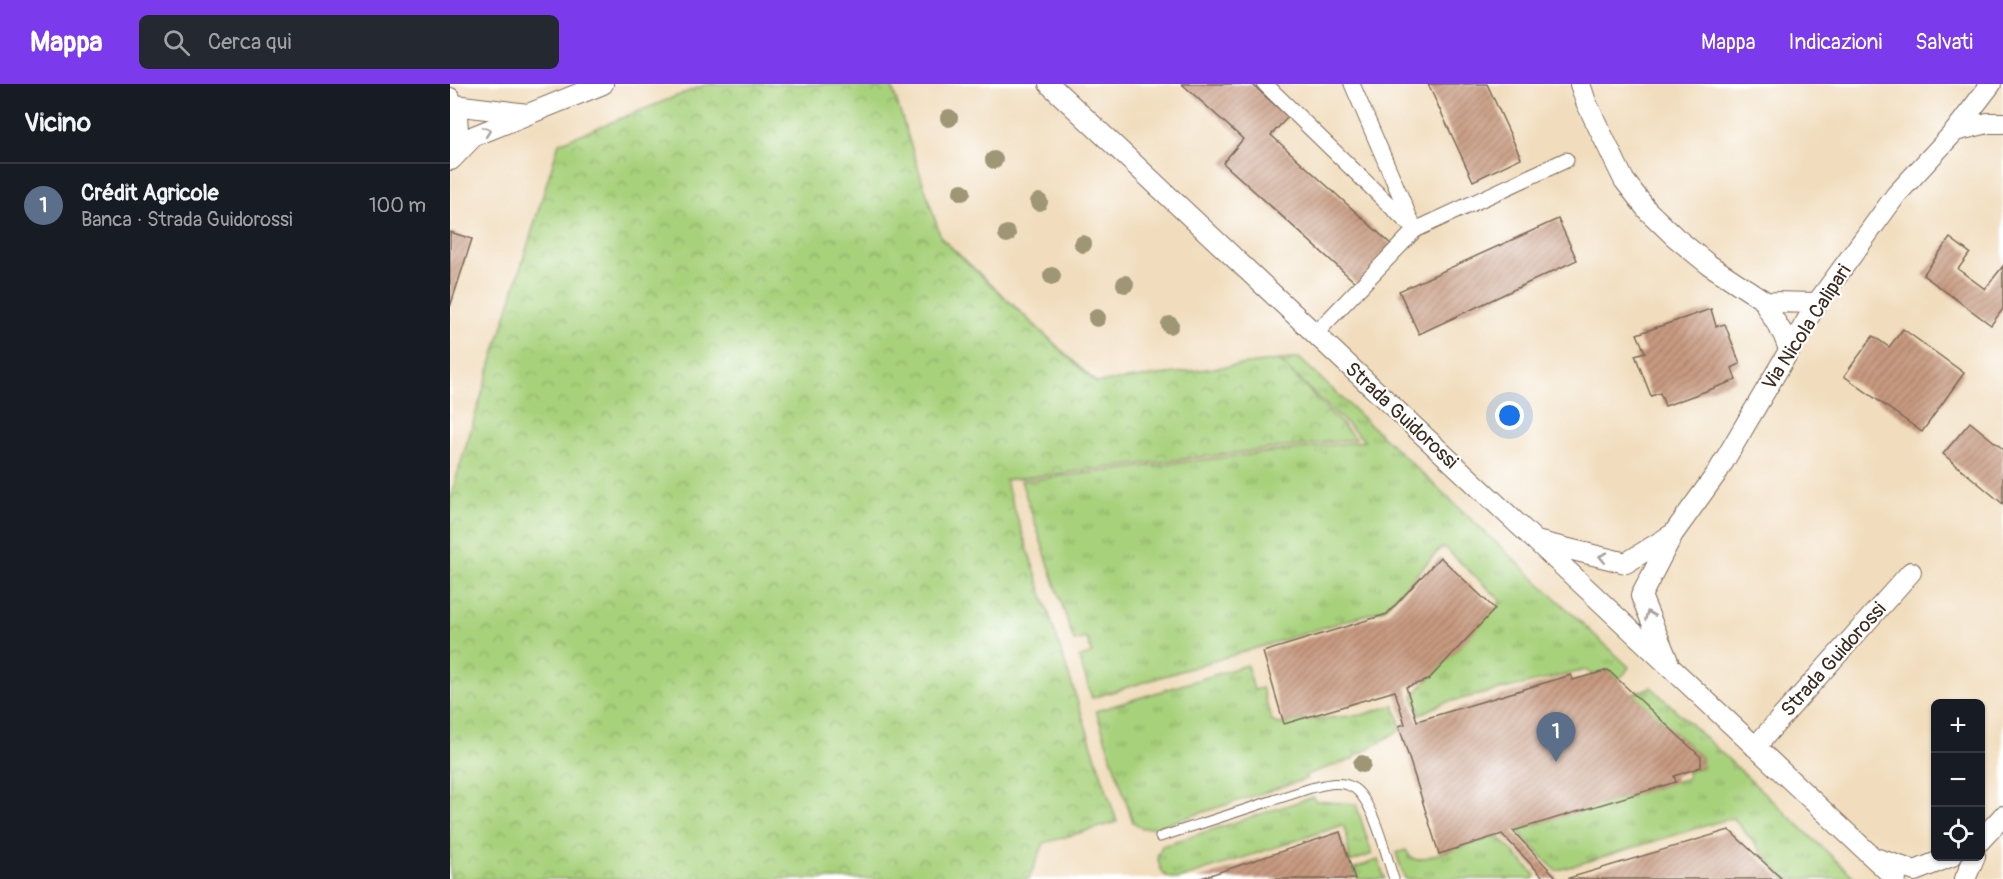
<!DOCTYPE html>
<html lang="it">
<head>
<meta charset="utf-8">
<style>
	body { margin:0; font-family:Pangolin,sans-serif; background:#242831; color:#f1f3f6 }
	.controls { position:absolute; right:18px; bottom:18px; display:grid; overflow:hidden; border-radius:9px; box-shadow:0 2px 4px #0004 }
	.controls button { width:54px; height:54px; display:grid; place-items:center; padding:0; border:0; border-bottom:2px solid #363941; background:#171b24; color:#f1f3f6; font:30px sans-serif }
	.you { position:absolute; left:1060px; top:332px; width:21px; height:21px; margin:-15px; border:4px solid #fff; border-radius:50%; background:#1a73e8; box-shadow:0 0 0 9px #1a73e833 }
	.badge { display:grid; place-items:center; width:39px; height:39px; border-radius:50%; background:#7c3aed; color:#fff; font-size:20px; font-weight:700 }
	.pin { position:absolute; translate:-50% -50px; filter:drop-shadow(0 2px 3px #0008) }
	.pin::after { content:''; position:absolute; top:32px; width:21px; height:18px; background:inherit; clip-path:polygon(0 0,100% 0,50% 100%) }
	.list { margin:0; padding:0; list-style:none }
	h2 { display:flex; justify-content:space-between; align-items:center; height:78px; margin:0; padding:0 24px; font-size:26px }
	h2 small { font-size:20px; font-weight:400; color:#9ea1a6 }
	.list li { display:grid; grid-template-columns:39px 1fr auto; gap:18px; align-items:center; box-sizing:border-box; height:84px; padding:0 24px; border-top:2px solid #363941 }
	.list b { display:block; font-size:22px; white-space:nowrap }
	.list p { margin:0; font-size:20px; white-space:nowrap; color:#9ea1a6 }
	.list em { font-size:20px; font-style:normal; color:#9ea1a6 }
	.icon { flex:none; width:33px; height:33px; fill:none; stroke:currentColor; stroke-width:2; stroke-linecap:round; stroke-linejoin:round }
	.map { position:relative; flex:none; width:1553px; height:795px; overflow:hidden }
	header { display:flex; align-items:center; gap:36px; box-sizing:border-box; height:84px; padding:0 30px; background:#7c3aed; color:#fff }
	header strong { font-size:28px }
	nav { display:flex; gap:33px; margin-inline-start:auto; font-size:21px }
	.search { width:420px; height:54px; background:#242831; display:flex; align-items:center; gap:15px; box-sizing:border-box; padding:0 21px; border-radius:9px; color:#9ea1a6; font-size:22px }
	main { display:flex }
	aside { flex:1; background:#171b24 }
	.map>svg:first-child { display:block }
	.grass { fill:url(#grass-tufts); stroke:#727e4d; stroke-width:1.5 }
	.park { fill:url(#park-crowns); stroke:#727e4d; stroke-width:1.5 }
	.building { fill:url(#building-hatch) }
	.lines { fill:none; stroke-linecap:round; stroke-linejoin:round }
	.service-casing { stroke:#7b6956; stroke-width:11 }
	.pedestrian-casing { stroke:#7b6956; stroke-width:17 }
	.minor-casing { stroke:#7b6956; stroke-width:22 }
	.service { stroke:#fff; stroke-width:9 }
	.pedestrian { stroke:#fff; stroke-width:15 }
	.minor { stroke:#fff; stroke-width:20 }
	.tree { fill:#9f9675 }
	.oneway { stroke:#a79f9a }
	.labels { text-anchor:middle; stroke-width:4.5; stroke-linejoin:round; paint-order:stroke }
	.street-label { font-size:20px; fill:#3b2a1e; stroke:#fff }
</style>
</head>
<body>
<header>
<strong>Mappa</strong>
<div class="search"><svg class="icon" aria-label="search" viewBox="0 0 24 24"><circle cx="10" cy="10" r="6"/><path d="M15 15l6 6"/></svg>Cerca qui</div>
<nav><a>Mappa</a><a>Indicazioni</a><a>Salvati</a></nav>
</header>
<main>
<aside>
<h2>Vicino<small></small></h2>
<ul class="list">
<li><span class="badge" style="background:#5c6f8a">1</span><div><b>Crédit Agricole</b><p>Banca · Strada Guidorossi</p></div><em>100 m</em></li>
</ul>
</aside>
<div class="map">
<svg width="1553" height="795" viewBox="0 0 1553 795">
	<defs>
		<pattern id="grass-tufts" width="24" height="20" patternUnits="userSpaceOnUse" patternTransform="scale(1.5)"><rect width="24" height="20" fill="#a8d17c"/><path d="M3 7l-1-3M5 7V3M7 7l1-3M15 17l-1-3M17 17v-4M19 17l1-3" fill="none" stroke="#8aaa65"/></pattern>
		<pattern id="park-crowns" width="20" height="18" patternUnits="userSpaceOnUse" patternTransform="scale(1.5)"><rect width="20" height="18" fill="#a8d17c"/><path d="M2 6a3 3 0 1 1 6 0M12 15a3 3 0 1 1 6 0" fill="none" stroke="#8aaa65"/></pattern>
		<pattern id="building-hatch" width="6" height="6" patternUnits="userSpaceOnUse" patternTransform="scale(1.5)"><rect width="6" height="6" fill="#c79a80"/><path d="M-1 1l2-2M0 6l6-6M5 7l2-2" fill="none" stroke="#a37e68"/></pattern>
	</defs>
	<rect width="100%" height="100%" fill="#fff"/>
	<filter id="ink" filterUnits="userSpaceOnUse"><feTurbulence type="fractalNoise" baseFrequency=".0167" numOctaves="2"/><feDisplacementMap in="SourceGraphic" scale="12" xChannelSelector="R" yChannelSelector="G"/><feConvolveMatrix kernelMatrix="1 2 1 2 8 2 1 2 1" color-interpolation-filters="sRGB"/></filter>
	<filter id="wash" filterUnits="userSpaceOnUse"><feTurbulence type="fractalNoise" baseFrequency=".008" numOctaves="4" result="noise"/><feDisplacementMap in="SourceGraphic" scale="24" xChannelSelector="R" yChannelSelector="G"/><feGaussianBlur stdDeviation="1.35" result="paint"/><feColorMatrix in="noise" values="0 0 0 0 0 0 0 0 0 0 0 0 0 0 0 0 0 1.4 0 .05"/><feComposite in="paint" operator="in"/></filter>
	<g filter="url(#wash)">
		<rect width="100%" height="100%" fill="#f1ddbd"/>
		<!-- grass -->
		<path class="grass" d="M 491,154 L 647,299 L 849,274 L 1179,583 L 1174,590 L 1168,595 L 1158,586 L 1142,591 L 1136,586 L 993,619 L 970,631 L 963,612 L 1050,519 L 1049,515 L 995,464 L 991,464 L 934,525 L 642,614 L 629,574 L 642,569 L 637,554 L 624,557 L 571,397 L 915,357 L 839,286 L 545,319 Z
			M 797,581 L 804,606 L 812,604 L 822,637 C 828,642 837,639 844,637 L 912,631 L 944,621 L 951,642 L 950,646 L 906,672 L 904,675 L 855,691 L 856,695 L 707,743 L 692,744 L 683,738 L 646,627 Z
			M 1201,603 L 1406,795 L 1335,795 L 1284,735 L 1281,734 L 1106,787 L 1067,746 L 1238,694 L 1237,688 L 1251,683 L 1251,673 L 1183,610 Z
			M 863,713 L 865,717 L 906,720 L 922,770 L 900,778 L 897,752 L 893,741 L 729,795 C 712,795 711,787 707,772 L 712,762 Z
			M 1048,752 L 1085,791 L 1084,795 L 955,795 L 946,769 L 956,766 L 961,774 L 968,776 Z
			M 928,776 L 935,795 L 908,795 L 902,785 Z"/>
		<!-- park -->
		<path class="park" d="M 257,0 L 441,0 L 491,154 L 646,299 L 829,276 L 906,355 L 555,396 L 667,738 L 594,759 L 579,795 L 0,795 L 0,414 L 109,59 Z"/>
		<g id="blocks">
			<!-- building -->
			<path class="building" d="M 732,0 L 802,0 L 838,33 L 821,51 L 942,161 L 907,200 L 773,79 L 793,55 Z
				M 978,0 L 1037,0 L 1071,74 L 1023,97 Z
				M 1108,135 L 1127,176 L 969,250 L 949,207 Z
				M 0,148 L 22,155 L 0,223 Z
				M 1500,154 L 1520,169 L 1508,185 L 1535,205 L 1553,182 L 1553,225 L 1541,241 L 1473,191 Z
				M 1261,225 L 1266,242 L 1275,240 L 1290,280 L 1282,284 L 1286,296 L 1215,322 L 1210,309 L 1201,312 L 1185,271 L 1195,268 L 1187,250 Z
				M 1453,245 L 1514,289 L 1472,348 L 1394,292 L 1423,252 L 1439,263 Z
				M 1520,338 L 1553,365 L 1553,420 L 1493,370 Z
				M 990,473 L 1045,525 L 978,596 L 956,603 L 967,637 L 1121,591 L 1123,596 L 1158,586 L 1251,673 L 1251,683 L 1224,692 L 1226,698 L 1063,747 L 1108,795 L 1095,795 L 1052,750 L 989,770 L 949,642 L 955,640 L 945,607 L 834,640 L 813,568 L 937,530 Z
				M 1279,746 L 1332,795 L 1119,795 L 1119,794 Z
				M 890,748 L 905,795 L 748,795 Z"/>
		</g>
	</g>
	<g filter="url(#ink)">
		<use href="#blocks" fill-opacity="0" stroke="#7b6956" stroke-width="1.5"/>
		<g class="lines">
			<!-- service casing -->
			<g class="service-casing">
				<path id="service" d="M 710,753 L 861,704 C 874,701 890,696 902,703 C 923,714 936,772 944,795"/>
			</g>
			<!-- pedestrian casing -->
			<g class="pedestrian-casing">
				<path id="pedestrian" d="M 815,0 L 965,146 L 1116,76
					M 865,250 L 965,146 L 902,0"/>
			</g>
			<!-- minor casing -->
			<g class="minor-casing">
				<path id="minor" d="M 599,0 L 1446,795
					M 1130,0 L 1136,18 L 1174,96 L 1198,127 L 1225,153 L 1258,180 L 1316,218 L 1367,219
					M 0,14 C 12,34 9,54 1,74
					M 4,21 L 78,30
					M 1505,47 L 1538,39 L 1553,39
					M 1,76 L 24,52 L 153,0
					M 1316,218 L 1317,224 L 1333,250 L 1339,265
					M 1090,458 L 1176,479 L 1221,451
					M 1218,577 L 1191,512 L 1223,450 L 1267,389 L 1367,219 L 1446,111 L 1505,47 L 1541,0
					M 1305,663 L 1461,488
					M 1530,757 L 1553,732
					M 1428,775 L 1465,787 L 1502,772
					M 1515,795 L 1525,772"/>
			</g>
			<!-- service -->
			<use href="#service" class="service"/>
			<!-- pedestrian -->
			<use href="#pedestrian" class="pedestrian"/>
			<!-- minor -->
			<use href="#minor" class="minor"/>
		</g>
		<!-- trees -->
		<g class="tree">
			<circle cx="499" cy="34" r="9"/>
			<circle cx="544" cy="76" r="9"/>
			<circle cx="512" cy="108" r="9"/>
			<circle cx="589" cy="118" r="9"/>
			<circle cx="557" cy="150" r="9"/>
			<circle cx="633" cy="160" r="9"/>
			<circle cx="602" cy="192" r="9"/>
			<circle cx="675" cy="200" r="9"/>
			<circle cx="647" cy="234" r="9"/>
			<circle cx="720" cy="241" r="9"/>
			<circle cx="912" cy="680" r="9"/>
		</g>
		<!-- one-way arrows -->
		<defs><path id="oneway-chevron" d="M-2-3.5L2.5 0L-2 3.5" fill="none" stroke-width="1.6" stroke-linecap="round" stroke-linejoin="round" transform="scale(1.5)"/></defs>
		<g class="oneway">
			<use href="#oneway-chevron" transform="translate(37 47) rotate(-21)"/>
			<use href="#oneway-chevron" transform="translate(1153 473) rotate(-167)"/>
			<use href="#oneway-chevron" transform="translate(1199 531) rotate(-113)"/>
		</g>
	</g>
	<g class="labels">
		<!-- street labels -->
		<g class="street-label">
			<text transform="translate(1356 243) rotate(-57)" y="7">Via Nicola Calipari</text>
			<text transform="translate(952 331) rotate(43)" y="7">Strada Guidorossi</text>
			<text transform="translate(1383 575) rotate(-48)" y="7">Strada Guidorossi</text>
		</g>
	</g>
</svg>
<div class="controls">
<button>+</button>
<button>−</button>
<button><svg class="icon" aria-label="locate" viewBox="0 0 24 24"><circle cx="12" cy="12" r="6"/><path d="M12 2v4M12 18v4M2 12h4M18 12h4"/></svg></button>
</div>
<div class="you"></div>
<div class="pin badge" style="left:1106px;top:678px;background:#5c6f8a">1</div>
</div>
</main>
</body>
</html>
